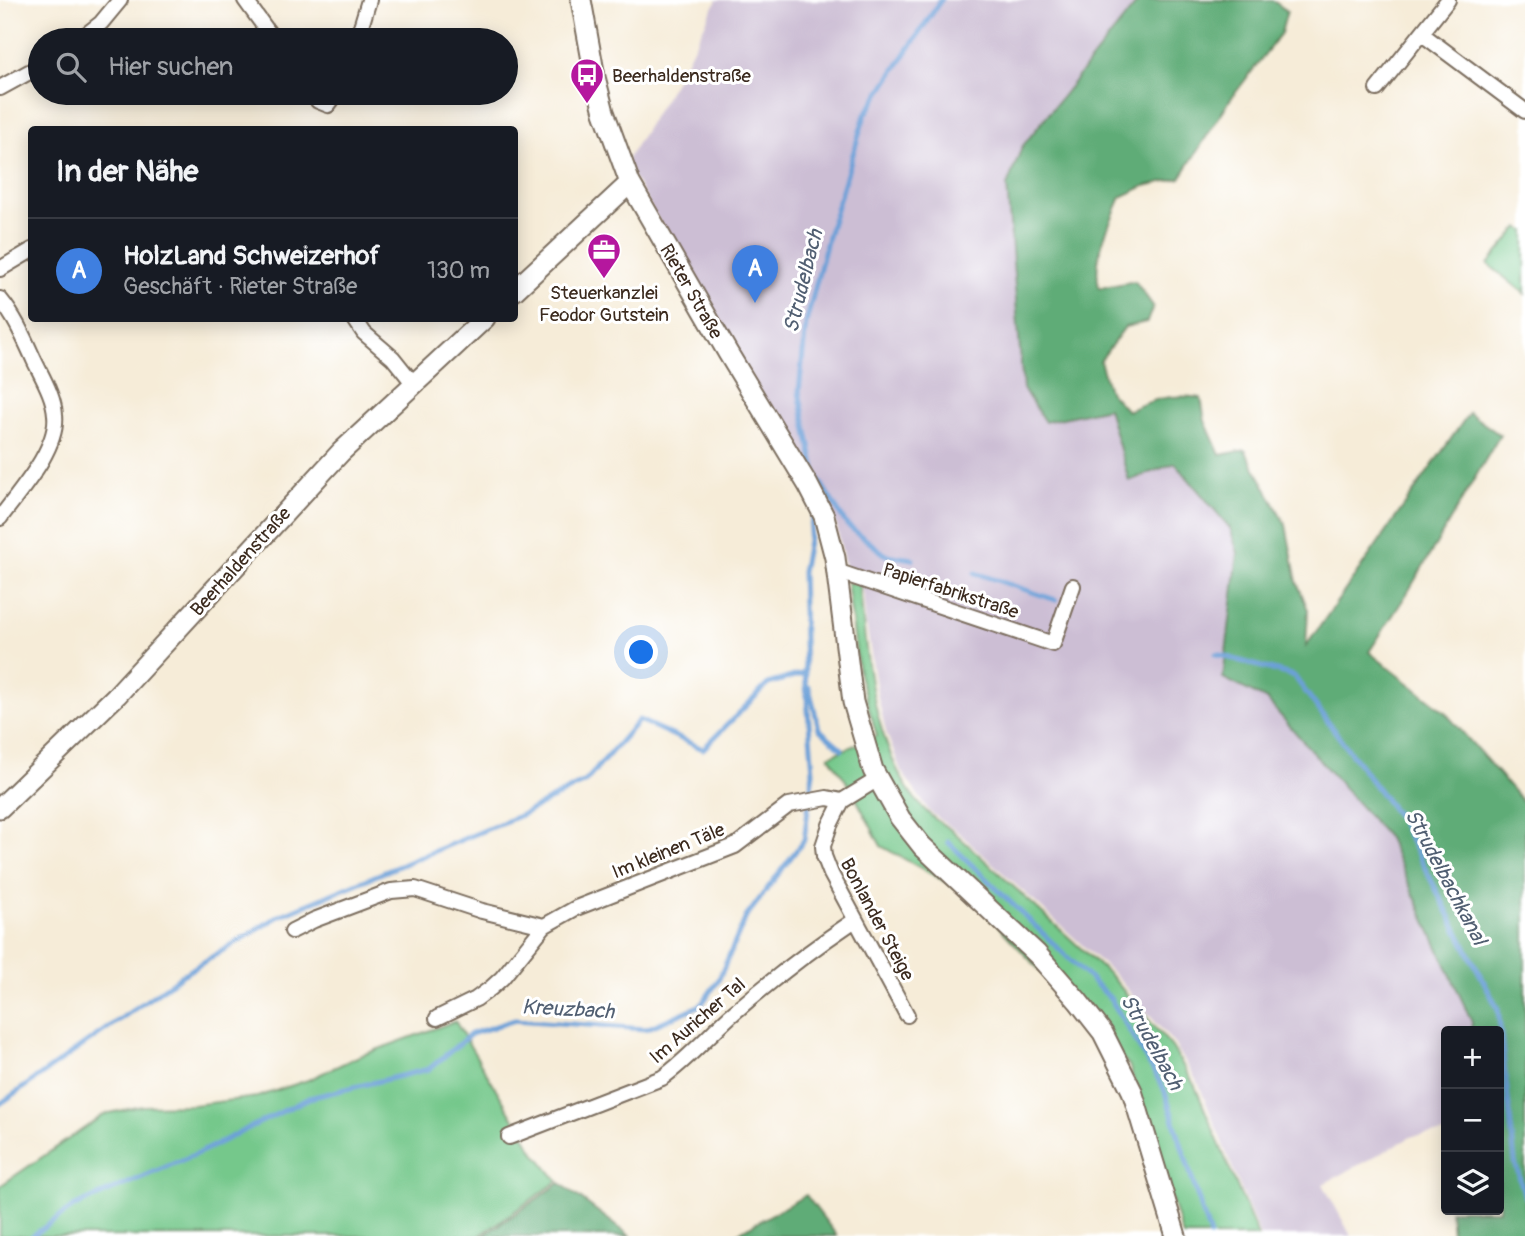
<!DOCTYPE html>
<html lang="de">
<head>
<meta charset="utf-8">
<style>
	body { margin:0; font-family:Pangolin,sans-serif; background:#20242c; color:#f1f3f6 }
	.controls { position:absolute; right:21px; bottom:21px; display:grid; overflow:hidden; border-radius:7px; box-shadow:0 4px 18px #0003 }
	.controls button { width:63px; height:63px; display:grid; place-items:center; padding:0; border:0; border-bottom:2px solid #363941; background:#171b24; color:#f1f3f6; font:35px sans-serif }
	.you { position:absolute; left:642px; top:653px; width:24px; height:24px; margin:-18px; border:5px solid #fff; border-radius:50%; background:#1a73e8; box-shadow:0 0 0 10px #1a73e833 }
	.badge { display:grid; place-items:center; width:46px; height:46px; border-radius:50%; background:#d690ce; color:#fff; font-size:23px; font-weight:700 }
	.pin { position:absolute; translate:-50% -58px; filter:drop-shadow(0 2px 4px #0008) }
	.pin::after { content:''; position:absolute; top:37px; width:24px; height:21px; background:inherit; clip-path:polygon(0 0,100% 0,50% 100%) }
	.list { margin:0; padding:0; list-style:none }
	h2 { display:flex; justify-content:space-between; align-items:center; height:91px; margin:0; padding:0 28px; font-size:30px }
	h2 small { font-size:23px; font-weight:400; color:#9ea1a6 }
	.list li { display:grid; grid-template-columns:46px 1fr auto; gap:21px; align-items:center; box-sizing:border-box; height:105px; padding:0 28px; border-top:2px solid #363941 }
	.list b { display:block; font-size:26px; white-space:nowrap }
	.list p { margin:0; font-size:23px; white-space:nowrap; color:#9ea1a6 }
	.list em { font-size:23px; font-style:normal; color:#9ea1a6 }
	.icon { flex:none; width:38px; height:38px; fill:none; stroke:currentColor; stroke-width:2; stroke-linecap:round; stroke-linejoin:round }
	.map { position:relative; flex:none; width:1525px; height:1236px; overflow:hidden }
	.search { position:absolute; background:#171b24; box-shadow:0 4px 18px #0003; left:28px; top:28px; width:490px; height:77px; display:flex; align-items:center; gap:18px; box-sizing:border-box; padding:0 24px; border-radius:38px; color:#9ea1a6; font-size:26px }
	.panel { position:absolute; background:#171b24; box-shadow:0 4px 18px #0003; left:28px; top:126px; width:490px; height:196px; border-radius:7px }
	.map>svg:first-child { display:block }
	.industrial { fill:#ccbed4 }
	.green { fill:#74c88b; stroke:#587954; stroke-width:2 }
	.forest { fill:#5fac77; stroke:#4d6b4a; stroke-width:2 }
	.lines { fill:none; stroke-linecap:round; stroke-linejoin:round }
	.stream { stroke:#6ca0d8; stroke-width:5 }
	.minor-casing { stroke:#7c6e5f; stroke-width:18 }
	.tertiary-casing { stroke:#7c6e5f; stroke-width:23 }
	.minor { stroke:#fff; stroke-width:14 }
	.tertiary { stroke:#fff; stroke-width:19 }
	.labels { text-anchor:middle; stroke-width:6; stroke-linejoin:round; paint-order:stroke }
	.poi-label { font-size:19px; fill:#3b2a1e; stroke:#fff; text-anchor:start }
	.street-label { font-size:19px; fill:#3b2a1e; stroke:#fff }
	.water-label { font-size:21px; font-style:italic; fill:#515f72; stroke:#fff }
</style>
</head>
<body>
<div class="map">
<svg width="1525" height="1236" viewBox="0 0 1525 1236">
	<rect width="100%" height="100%" fill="#fff"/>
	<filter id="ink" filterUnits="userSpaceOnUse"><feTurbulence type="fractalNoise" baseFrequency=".0143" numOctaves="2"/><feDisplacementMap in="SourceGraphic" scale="14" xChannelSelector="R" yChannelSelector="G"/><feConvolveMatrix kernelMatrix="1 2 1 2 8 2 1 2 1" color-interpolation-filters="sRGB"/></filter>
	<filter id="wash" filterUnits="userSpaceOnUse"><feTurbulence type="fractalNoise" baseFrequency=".00686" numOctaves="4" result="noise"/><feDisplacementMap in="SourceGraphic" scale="28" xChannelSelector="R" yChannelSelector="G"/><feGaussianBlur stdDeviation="1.57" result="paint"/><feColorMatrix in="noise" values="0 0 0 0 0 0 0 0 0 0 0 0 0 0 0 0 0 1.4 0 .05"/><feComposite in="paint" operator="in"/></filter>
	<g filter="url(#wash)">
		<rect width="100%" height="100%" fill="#f6ecd8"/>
		<!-- industrial -->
		<path class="industrial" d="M 717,0 L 1139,0 L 1022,147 L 1045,422 L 1108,407 L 1129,480 L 1175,463 L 1230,528 L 1238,553 L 1224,678 L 1267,700 L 1388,838 L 1472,1022 L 1471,1031 L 1446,1031 L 1446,1133 L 1413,1136 L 1323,1184 L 1351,1236 L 1260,1236 L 1199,1085 L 1175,1045 L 1115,975 L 958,832 L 930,812 L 901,771 L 886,732 L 878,698 L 865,616 L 862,576 L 845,568 L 837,527 L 832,515 L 625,163 L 682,70 Z"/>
		<!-- green -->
		<path class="green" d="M 1519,227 L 1525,231 L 1525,294 L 1488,264 Z
			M 847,582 L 860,585 C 865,655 874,762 928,813 C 936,821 946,826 954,832 L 1112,977 L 1172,1047 L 1195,1086 L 1258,1236 L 1183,1236 L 1129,1065 L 969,895 L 881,846 L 850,787 L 829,756 L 877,736 L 859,675 Z
			M 455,1021 L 532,1149 L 558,1181 L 479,1236 L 0,1236 L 0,1186 L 105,1114 L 142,1106 L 193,1105 L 257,1097 L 308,1080 L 357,1057 Z"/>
		<!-- forest -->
		<path class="forest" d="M 1139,0 L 1272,0 L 1287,11 L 1281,33 L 1230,100 L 1180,178 L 1145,186 L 1121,197 C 1109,226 1092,256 1099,288 L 1135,281 L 1153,306 L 1147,322 L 1125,327 L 1100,361 L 1109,391 L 1127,411 C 1156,398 1169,394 1201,398 L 1205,421 L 1220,455 L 1245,450 L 1286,525 L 1297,582 L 1308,610 L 1306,646 L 1469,413 L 1500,435 L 1408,592 L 1369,652 L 1444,711 L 1525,804 L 1525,1236 L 1452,1236 L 1450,1210 L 1499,1210 L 1499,1031 L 1471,1031 L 1472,1022 L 1388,838 L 1267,700 L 1223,678 L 1238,553 L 1230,528 L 1175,463 L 1129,481 L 1108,408 L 1045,422 L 1023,389 L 1007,186 L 1022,147 Z
			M 560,1183 L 630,1236 L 483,1236 Z
			M 806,1195 L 837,1236 L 733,1236 Z"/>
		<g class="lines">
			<!-- stream -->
			<path class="stream" d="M 817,477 L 847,525 L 886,555 L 913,559
				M 816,487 L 816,475 L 799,392 L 806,323 L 830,229 L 865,115 L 941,0
				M 975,573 L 1056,600
				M 1216,654 L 1294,676 L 1399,818 L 1498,1009 L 1515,1162 L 1525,1197
				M 805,674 L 802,572 L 814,511
				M 809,687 L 819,729 L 842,749
				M 948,842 L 1110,998 L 1164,1089 L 1210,1236
				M 0,1104 L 184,974 L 279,916 L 521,815 L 586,781 L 639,720 L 703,749 L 768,684 L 805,673 L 813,772 L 804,840 L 746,917 L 718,981 L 701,1005 L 646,1029 L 515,1020 L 471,1034 L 429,1069 L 309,1098 L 203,1151 L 75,1206 L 32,1236"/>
		</g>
	</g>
	<g filter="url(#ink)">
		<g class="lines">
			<!-- minor casing -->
			<g class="minor-casing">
				<path id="minor" d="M 245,0 L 274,40
					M 1422,34 L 1525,111
					M 79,40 L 101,23 L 120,0
					M 357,40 L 369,0
					M 0,88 L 40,66
					M 1377,89 L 1448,0
					M 312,93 L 318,101 L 328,105 L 337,93
					M 0,269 L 32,250
					M 0,299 C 15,317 24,338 34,360 C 42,377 54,396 55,415 C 59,448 19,492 0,518
					M 354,318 L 364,333 L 393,358 L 413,383
					M 836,571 L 1053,644 L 1073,586
					M 878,779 L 842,801 L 830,825 L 823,846 L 824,856 L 831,874 L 907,1015
					M 292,931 L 314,920 L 391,891 L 415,889 L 482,911 L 544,926
					M 437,1018 L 476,999 L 491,988 L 502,978 L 544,926 L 576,908 L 735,846 L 789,805 L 827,798 L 842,801
					M 509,1137 L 662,1078 C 687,1060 707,1037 730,1016 C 770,981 812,949 855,920"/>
			</g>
			<!-- tertiary casing -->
			<g class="tertiary-casing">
				<path id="tertiary" d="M 581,0 L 595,77 L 604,112 L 630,183 L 728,353 L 808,485 L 824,516 L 835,558 L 853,702 L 873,770 L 900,818 L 922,846 L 1037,954 L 1078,1001 L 1103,1033 L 1132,1091 L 1176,1236
					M 514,291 L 630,183
					M 0,808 L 117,695 L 341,452 L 485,318"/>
			</g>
			<!-- minor -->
			<use href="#minor" class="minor"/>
			<!-- tertiary -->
			<use href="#tertiary" class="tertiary"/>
		</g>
	</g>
	<!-- icons -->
	<defs>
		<g id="bus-pin" transform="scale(1.75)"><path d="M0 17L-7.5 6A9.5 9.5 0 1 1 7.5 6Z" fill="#b5179e" stroke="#fff"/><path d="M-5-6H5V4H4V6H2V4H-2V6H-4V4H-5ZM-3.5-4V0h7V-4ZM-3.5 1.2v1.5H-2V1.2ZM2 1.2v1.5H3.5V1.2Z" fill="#fff"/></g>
		<g id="office-pin" transform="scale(1.75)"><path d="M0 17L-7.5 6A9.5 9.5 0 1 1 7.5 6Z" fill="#b5179e" stroke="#fff"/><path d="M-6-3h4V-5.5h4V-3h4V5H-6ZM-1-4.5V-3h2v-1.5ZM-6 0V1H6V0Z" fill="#fff"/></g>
	</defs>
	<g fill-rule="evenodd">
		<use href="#bus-pin" x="587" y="75"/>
		<use href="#office-pin" x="604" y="250"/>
	</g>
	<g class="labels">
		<!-- poi labels -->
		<g class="poi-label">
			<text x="612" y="82">Beerhaldenstraße</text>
			<text x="604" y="299" text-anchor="middle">Steuerkanzlei<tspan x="604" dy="22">Feodor Gutstein</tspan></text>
		</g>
		<!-- street labels -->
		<g class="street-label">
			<text transform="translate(692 291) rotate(60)" y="7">Rieter Straße</text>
			<text transform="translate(240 561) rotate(-48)" y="7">Beerhaldenstraße</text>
			<text transform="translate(951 590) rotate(18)" y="7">Papierfabrikstraße</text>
			<text transform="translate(668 850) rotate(-22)" y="7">Im kleinen Täle</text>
			<text transform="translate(878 919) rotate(62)" y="7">Bonlander Steige</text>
			<text transform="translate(697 1020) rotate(-41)" y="7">Im Auricher Tal</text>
		</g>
		<!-- water labels -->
		<g class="water-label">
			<text transform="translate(803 281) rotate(-76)" y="7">Strudelbach</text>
			<text transform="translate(1446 877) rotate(62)" y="7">Strudelbachkanal</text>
			<text transform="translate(568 1009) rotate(3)" y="7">Kreuzbach</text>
			<text transform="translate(1152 1042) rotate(61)" y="7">Strudelbach</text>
		</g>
	</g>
</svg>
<div class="controls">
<button>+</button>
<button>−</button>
<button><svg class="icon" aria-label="layers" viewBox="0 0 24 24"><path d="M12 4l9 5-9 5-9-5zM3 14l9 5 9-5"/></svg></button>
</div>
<div class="you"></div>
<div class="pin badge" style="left:755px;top:303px;background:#3f7fe0">A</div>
<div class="search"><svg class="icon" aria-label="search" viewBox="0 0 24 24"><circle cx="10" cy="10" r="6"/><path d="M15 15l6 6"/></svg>Hier suchen</div>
<section class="panel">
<h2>In der Nähe<small></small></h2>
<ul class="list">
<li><span class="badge" style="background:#3f7fe0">A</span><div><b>HolzLand Schweizerhof</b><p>Geschäft · Rieter Straße</p></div><em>130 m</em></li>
</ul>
</section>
</div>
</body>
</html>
